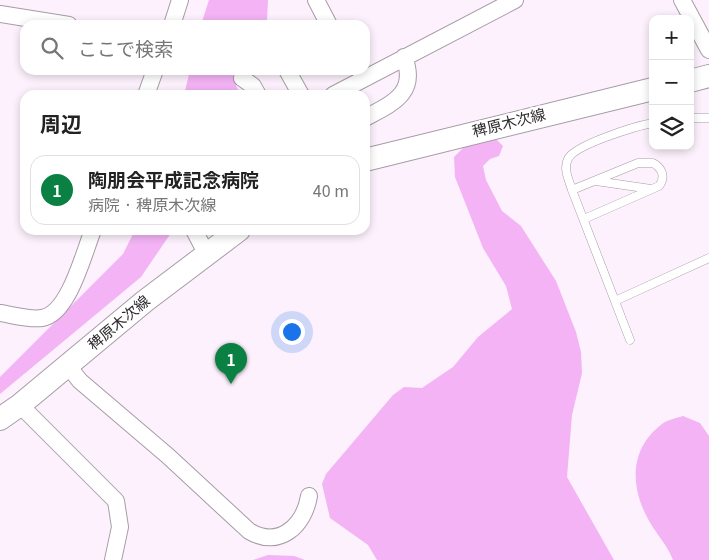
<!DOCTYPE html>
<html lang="ja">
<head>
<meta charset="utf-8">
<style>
	body { margin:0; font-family:Georgia,"Noto Sans JP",serif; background:#f6f6f6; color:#222 }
	.controls { position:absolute; right:15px; top:15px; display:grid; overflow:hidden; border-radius:10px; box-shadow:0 2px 8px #0003 }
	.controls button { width:45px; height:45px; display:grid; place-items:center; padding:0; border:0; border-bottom:1px solid #e0e0e0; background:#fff; color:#222; font:25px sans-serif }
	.you { position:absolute; left:291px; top:331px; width:18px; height:18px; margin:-12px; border:4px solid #fff; border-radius:50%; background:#1a73e8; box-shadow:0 0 0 8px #1a73e833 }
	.badge { display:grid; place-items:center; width:32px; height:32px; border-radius:50%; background:#0b8043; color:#fff; font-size:16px; font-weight:700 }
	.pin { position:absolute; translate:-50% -41px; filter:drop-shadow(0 1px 2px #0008) }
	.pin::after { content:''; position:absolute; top:26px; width:18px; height:15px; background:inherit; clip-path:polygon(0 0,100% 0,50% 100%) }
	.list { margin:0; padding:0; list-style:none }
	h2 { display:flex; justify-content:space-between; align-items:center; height:65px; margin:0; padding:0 20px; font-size:21px }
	h2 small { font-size:16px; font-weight:400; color:#767676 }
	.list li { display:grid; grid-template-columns:32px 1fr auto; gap:15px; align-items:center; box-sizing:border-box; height:70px; margin:0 10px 10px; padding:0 10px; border:1px solid #e0e0e0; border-radius:15px }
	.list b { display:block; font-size:19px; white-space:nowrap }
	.list p { margin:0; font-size:16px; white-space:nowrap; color:#767676 }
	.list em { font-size:16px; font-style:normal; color:#767676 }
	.icon { flex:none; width:28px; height:28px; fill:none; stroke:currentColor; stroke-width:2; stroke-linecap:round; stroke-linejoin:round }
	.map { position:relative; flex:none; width:709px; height:560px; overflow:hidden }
	.search { position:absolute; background:#fff; box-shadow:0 2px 8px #0003; left:20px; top:20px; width:350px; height:55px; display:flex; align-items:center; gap:12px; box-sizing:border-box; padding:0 18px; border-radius:15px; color:#767676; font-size:19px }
	.panel { position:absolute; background:#fff; box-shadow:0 2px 8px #0003; left:20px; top:90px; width:350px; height:145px; border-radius:15px }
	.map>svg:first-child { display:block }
	.green { fill:#f3b3f5 }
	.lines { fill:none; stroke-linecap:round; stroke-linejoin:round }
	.lane-casing { stroke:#a69ca6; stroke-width:9 }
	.street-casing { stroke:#a69ca6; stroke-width:18 }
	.secondary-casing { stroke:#a69ca6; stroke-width:24 }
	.lane { stroke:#fff; stroke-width:8 }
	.street { stroke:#fff; stroke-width:16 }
	.secondary { stroke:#fff; stroke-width:22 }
	.labels { text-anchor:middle; stroke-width:4.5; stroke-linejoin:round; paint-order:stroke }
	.street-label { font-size:15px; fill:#2e2a2e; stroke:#fff }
</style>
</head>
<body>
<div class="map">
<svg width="709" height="560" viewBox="0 0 709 560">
	<rect width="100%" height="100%" fill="#fcf1fc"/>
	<!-- green -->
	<path class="green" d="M 209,0 L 268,0 L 267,20 L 260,25 L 201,25 Z
		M 190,70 L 231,70 L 237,88 L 243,95 L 184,95 Z
		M 496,139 L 503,146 L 499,156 L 490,159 L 483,166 L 486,180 L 502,211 L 521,226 L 556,281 L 576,332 L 581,352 L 582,373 L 572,415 L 567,477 L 614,560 L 377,560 L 368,545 L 330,518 L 322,484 L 326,474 L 393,395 L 404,387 L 422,388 L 453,367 L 478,337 L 512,309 L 506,286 L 483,248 L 455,177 L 454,157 L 468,143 Z
		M 135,230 L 173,230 L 141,277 L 0,394 L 0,377 L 123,254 Z
		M 683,416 L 700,423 L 709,436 L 709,560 L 673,560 C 667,544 655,533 647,517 C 630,485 630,448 662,424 C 667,420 677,418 683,416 Z
		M 268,555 L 294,556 L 305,560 L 253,560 Z"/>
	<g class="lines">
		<!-- lane casing -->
		<g class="lane-casing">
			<path id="lane" d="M 690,118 L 709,118
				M 596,181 L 651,189
				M 572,190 L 638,163 L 653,163 C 662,168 666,177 659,186 L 584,219
				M 615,301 L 709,258
				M 630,340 L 572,190 C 569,180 563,169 568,159 C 574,145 636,126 653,123"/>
		</g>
		<!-- street casing -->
		<g class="street-casing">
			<path id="street" d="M 316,0 L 329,25
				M 682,0 L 709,50
				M 0,14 L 69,25
				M 172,25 L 180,0
				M 244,70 L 242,78 L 253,86 L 258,95
				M 287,70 L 301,95
				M 146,95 L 155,70
				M 333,95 L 515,0
				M 365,118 C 393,103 418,93 404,57
				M 194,230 L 207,255
				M 0,313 C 13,315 29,320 42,318 C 69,314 84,252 93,230
				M 68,366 L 80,381 L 168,456 L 249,531 C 279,549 304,526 309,496
				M 20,405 L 116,501 L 120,527 L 113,560"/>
		</g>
		<!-- secondary casing -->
		<g class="secondary-casing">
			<path id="secondary" d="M 690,81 L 709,76
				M 365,160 L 653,89
				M 0,419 L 20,405 L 145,301 L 239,230"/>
		</g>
		<!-- lane -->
		<use href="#lane" class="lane"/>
		<!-- street -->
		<use href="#street" class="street"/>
		<!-- secondary -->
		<use href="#secondary" class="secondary"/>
	</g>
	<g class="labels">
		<!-- street labels -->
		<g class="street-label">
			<text transform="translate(509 123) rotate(-14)" y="5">稗原木次線</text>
			<text transform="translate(119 323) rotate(-40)" y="5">稗原木次線</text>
		</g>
	</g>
</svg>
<div class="controls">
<button>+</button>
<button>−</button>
<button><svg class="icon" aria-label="layers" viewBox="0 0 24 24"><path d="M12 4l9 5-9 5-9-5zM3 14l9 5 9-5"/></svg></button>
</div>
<div class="you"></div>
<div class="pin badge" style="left:231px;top:384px">1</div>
<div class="search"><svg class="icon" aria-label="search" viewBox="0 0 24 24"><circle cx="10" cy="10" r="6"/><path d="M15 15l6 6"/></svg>ここで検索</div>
<section class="panel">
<h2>周辺<small></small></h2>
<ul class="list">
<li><span class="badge">1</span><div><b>陶朋会平成記念病院</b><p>病院 · 稗原木次線</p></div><em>40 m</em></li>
</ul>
</section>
</div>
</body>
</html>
